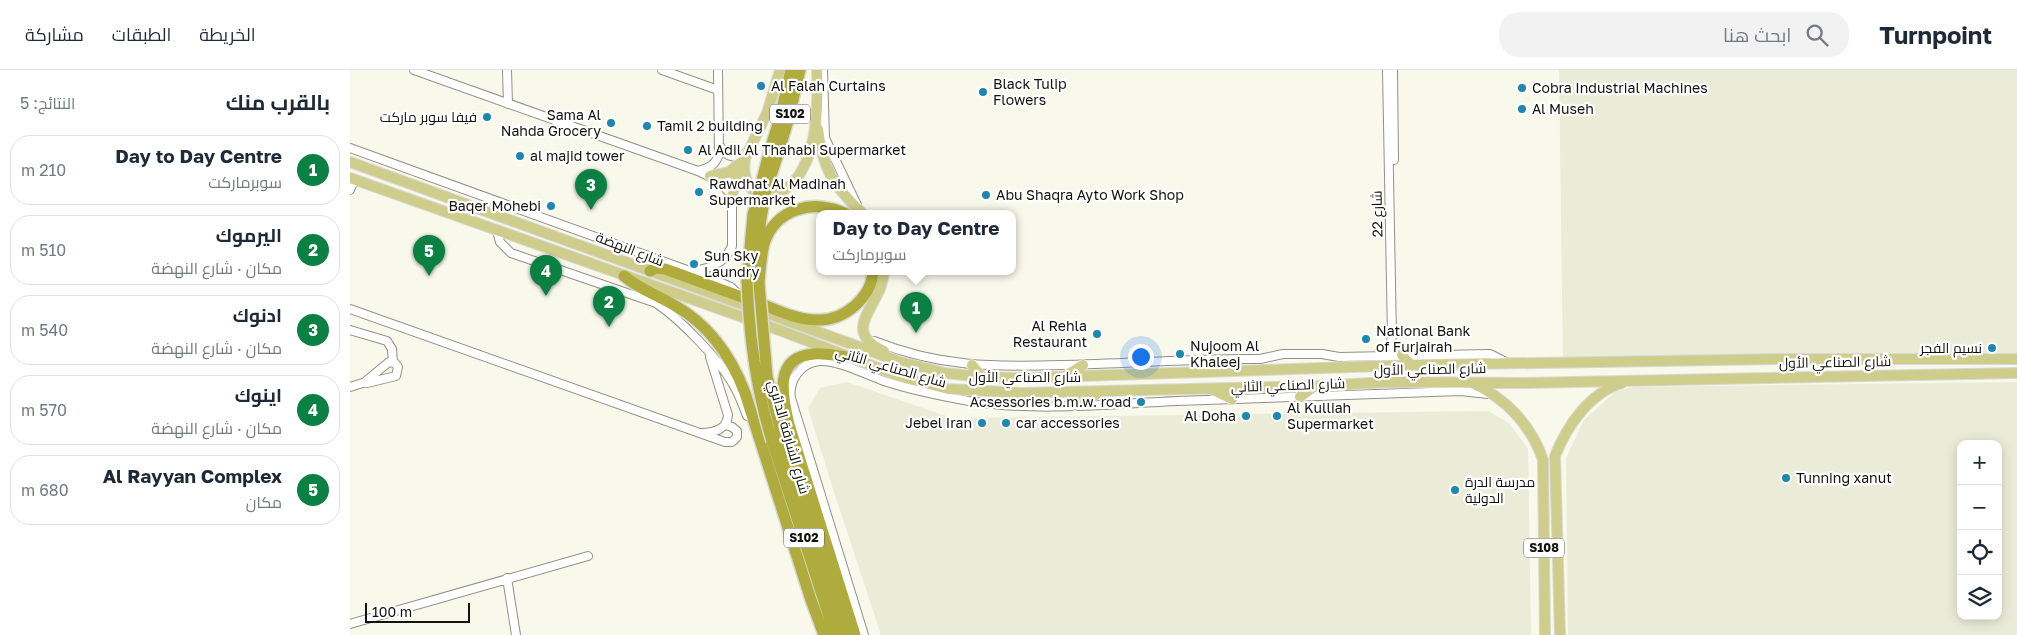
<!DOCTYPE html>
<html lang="ar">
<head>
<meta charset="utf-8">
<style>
	body { margin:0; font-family:"Golos Text",Cairo,sans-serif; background:#f2f2f3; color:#1f2937; direction:rtl }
	.controls { position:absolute; right:15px; bottom:15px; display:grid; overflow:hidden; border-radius:10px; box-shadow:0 2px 12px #0003 }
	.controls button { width:45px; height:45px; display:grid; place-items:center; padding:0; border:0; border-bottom:1px solid #e0e1e3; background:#fff; color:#1f2937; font:25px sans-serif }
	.scale { position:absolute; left:15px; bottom:12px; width:105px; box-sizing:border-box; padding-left:5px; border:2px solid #11110d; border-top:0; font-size:14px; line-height:18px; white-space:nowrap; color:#11110d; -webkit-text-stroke:4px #fff; paint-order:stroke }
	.you { position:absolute; left:790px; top:286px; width:18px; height:18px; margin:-12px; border:4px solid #fff; border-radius:50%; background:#1a73e8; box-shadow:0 0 0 8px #1a73e833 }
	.badge { display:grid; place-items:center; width:32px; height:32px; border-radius:50%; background:#0b8043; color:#fff; font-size:16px; font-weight:700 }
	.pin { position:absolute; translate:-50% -41px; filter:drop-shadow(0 1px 2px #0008) }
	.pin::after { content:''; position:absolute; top:26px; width:18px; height:15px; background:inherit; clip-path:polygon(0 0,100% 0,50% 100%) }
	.popup { position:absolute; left:466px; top:140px; width:200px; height:65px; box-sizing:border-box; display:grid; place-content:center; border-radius:10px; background:#fff; filter:drop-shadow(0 1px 4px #0005); font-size:16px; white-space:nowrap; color:#747a83 }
	.popup b { font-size:19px; color:#1f2937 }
	.popup::after { content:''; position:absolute; left:50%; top:100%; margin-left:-10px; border:10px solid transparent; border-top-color:#fff }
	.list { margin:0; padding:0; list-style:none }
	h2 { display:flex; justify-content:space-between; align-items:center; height:65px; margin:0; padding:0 20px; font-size:21px }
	h2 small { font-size:16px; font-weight:400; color:#747a83 }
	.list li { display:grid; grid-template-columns:32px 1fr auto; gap:15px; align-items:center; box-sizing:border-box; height:70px; margin:0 10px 10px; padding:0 10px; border:1px solid #e0e1e3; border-radius:20px }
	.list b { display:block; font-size:19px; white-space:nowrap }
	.list p { margin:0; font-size:16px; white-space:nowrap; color:#747a83 }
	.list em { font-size:16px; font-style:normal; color:#747a83 }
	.icon { flex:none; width:28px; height:28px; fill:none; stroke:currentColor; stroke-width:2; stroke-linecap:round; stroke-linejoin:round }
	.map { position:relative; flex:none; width:1667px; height:565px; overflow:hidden; direction:ltr }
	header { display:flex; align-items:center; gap:30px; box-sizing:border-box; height:70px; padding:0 25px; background:#fff; border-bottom:1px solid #e0e1e3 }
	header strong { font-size:24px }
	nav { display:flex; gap:28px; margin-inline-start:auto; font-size:18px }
	.search { width:350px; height:45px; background:#f2f2f3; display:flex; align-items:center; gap:12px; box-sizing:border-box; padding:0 18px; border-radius:20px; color:#747a83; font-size:19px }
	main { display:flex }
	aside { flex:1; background:#fff }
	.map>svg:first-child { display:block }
	.built { fill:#ebecd8; fill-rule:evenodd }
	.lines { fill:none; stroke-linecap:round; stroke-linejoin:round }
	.minor-casing { stroke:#919185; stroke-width:10 }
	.major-casing { stroke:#d9d9d8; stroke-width:12 }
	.highway-casing { stroke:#d9d9d8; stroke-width:14 }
	.minor { stroke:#fff; stroke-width:8 }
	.major { stroke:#cfcd8b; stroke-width:10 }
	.highway { stroke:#afac3d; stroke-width:11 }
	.highway-bridge-casing { stroke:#d9d9d8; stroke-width:14; stroke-linecap:butt }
	.highway-bridge { stroke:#afac3d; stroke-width:11 }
	.poi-dot { fill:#1e87af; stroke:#fff; stroke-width:2 }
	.labels { text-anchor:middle; stroke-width:4.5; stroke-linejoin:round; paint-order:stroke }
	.shield { fill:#fff; stroke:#585856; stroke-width:1 }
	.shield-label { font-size:12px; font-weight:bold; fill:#11110d }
	.poi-label { font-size:14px; fill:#11110d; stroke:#fff; text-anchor:start }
	.street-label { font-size:14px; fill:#11110d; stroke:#fff }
</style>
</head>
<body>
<header>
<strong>Turnpoint</strong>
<div class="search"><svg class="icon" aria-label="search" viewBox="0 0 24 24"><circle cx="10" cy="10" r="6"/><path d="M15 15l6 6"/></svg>ابحث هنا</div>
<nav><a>الخريطة</a><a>الطبقات</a><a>مشاركة</a></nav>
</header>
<main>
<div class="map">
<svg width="1667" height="565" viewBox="0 0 1667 565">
	<rect width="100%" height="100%" fill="#f8f8eb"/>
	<!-- built -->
	<path class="built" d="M 1209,0 L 1667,0 L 1667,285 L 1213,294 Z
		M 497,312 L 602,348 L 1138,341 L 1160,354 L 1178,379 L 1181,565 L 531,565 L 482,416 L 458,338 L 470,318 Z
		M 1667,312 L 1667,565 L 1218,565 L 1216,388 L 1234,350 L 1265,322 L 1282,317 ZM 1611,374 L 1648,374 L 1648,546 L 1611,546 Z"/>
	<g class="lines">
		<!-- minor casing -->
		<g class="minor-casing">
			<path id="minor" d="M 64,0 L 348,101 L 370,112 L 382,126 L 382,176 C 374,195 357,200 338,201
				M 157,0 L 158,34
				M 312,0 L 368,20
				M 473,0 L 475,68 L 507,135
				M 1043,0 L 1044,90
				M 370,76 C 378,90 386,88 399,82
				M 0,78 L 359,208 L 381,217 L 388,224
				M 348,101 C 359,98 365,96 369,84 L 368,0
				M 0,120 L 4,110
				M 147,161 L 150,172 L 161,183 L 306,233 C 331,250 368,288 383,314 C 389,324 393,335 397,346
				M 0,239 L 375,372 L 382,372 L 387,367 L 387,361 L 382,357 L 376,355
				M 0,260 L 37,271 L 42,279 L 43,292
				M 524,271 C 589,297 643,297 711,295 C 777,294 844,288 910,289 L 933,284 L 972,284 L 989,287 L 1140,284 L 1160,294
				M 1035,286 L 1040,277 L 1042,266 L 1037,0
				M 39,292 L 45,293 L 48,297 L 46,306 L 17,313 L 17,310 Z
				M 0,317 L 16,312
				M 353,363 C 366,362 377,359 378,345 L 360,287
				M 157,508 L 166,565
				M 0,554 L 238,486
				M 514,565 L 441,328 C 438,311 451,292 470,291 C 488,290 517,305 534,311 C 561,320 591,326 619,331 C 687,342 758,334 827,331 C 921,327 1016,325 1110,321 L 1138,324"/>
		</g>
		<!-- major casing -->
		<g class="major-casing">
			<path id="major" d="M 468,59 C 473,101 484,116 513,144
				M 395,88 C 389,133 430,137 451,102 C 468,73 468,33 467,0
				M 0,92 L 551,292 L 595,303 L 632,307 L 672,308 L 1061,295 L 1426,289 L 1667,289
				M 360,106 L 379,102 L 391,92
				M 0,108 L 429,260 L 552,307 L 598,319 L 672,323 L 965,316 L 1040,312 L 1175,313 L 1667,303
				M 382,126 L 387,105 L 417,43 L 430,0
				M 534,281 C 497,264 518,245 529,221 C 532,215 533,208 534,202
				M 1052,285 L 1061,295
				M 622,295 L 632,307
				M 715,306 L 733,295
				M 1122,313 C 1156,328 1181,355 1193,390 L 1195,565
				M 861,319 L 882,329
				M 950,327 L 965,316
				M 725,335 L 751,322
				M 1210,565 L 1205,386 C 1217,356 1239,323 1272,313"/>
		</g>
		<!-- highway casing -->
		<g class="highway-casing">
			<path id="highway" d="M 419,83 L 430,48 L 441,0
				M 427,87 L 438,51 L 450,0
				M 407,184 L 411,148
				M 300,201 L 306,198 L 315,199 C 346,210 377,222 409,233 C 427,240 447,250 467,250 C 494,251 521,228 523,202
				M 274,206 C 289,219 307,225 324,235 C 358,254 381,286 395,323 L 461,530 L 474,565
				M 397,211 L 403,145
				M 409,213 C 410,200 411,186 414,174 C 425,138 465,128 496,144
				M 498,287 C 487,286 475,283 464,284 C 422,287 433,328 439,355 L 505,565
				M 422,371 L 485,565
				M 433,371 L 495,565"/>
		</g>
		<!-- minor -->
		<use href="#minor" class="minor"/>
		<!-- major -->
		<use href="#major" class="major"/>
		<!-- highway -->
		<use href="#highway" class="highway"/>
		<!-- highway-bridge casing -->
		<g class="highway-bridge-casing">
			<path id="highway-bridge" d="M 403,145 L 419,83
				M 411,148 L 416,121 L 427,87
				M 397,211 C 399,266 406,319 422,371
				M 409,213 L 417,306 L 433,371"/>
		</g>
		<!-- highway-bridge -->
		<use href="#highway-bridge" class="highway-bridge"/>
	</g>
	<!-- markers -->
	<g class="poi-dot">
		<circle cx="411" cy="16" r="5"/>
		<circle cx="1172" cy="18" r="5"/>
		<circle cx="633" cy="22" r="5"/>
		<circle cx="1172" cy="39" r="5"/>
		<circle cx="137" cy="47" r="5"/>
		<circle cx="261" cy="53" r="5"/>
		<circle cx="297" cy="56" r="5"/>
		<circle cx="338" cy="80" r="5"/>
		<circle cx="170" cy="86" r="5"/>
		<circle cx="349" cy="122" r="5"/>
		<circle cx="636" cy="125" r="5"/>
		<circle cx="201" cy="136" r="5"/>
		<circle cx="344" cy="194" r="5"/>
		<circle cx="747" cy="264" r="5"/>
		<circle cx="1016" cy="269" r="5"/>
		<circle cx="1642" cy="278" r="5"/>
		<circle cx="830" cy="284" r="5"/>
		<circle cx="791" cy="332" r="5"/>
		<circle cx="896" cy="346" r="5"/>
		<circle cx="927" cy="346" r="5"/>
		<circle cx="632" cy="353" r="5"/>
		<circle cx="656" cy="353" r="5"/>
		<circle cx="1436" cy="408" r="5"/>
		<circle cx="1105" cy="420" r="5"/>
	</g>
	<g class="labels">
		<!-- shield labels -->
		<g class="shield">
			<rect x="420" y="34.5" width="40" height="19" rx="4"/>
			<rect x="434" y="458.5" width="40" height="19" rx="4"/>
			<rect x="1174" y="468.5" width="40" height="19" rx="4"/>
		</g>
		<g class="shield-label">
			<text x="440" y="48">S102</text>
			<text x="454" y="472">S102</text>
			<text x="1194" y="482">S108</text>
		</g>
		<!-- poi labels -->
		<g class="poi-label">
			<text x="643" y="19">Black Tulip<tspan x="643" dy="16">Flowers</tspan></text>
			<text x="421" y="21">Al Falah Curtains</text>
			<text x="1182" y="23">Cobra Industrial Machines</text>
			<text x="1182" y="44">Al Museh</text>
			<text x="251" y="50" text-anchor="end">Sama Al<tspan x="251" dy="16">Nahda Grocery</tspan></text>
			<text x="127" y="52" text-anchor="end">فيفا سوبر ماركت</text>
			<text x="307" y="61">Tamil 2 building</text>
			<text x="348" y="85">Al Adil Al Thahabi Supermarket</text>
			<text x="180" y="91">al majid tower</text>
			<text x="359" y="119">Rawdhat Al Madinah<tspan x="359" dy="16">Supermarket</tspan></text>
			<text x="646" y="130">Abu Shaqra Ayto Work Shop</text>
			<text x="191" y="141" text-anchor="end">Baqer Mohebi</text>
			<text x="354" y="191">Sun Sky<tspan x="354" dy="16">Laundry</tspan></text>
			<text x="737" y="261" text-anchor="end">Al Rehla<tspan x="737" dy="16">Restaurant</tspan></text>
			<text x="1026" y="266">National Bank<tspan x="1026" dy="16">of Furjairah</tspan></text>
			<text x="840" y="281">Nujoom Al<tspan x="840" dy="16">Khaleej</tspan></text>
			<text x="1632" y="283" text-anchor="end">نسيم الفجر</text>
			<text x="781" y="337" text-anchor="end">Acsessories b.m.w. road</text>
			<text x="937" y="343">Al Kulliah<tspan x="937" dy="16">Supermarket</tspan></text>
			<text x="886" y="351" text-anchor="end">Al Doha</text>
			<text x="622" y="358" text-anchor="end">Jebel Iran</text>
			<text x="666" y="358">car accessories</text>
			<text x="1446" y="413">Tunning xanut</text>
			<text x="1115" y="417">مدرسة الدرة<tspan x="1115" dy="16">الدولية</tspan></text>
		</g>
		<!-- street labels -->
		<g class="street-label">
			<text transform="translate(1027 144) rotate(-91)" y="5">شارع 22</text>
			<text transform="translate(280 179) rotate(21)" y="5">شارع النهضة</text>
			<text transform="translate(1485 292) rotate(-1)" y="5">شارع الصناعي الأول</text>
			<text transform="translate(541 297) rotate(16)" y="5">شارع الصناعي الثاني</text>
			<text transform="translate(1080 299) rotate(-1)" y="5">شارع الصناعي الأول</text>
			<text x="675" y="312">شارع الصناعي الأول</text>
			<text transform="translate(938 315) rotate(-2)" y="5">شارع الصناعي الثاني</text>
			<text transform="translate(439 367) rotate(74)" y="5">شارع الشارقة الدائري</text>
		</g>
	</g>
</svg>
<div class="controls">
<button>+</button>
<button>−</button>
<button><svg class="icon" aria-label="locate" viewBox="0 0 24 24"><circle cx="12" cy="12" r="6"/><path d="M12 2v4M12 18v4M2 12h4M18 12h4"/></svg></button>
<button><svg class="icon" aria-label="layers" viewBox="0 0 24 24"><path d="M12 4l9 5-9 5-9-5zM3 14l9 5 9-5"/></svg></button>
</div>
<div class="scale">100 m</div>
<div class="you"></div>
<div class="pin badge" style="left:566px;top:263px">1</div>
<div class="popup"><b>Day to Day Centre</b>سوبرماركت</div>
<div class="pin badge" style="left:259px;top:257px">2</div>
<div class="pin badge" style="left:241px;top:140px">3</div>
<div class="pin badge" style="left:196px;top:226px">4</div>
<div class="pin badge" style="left:79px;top:206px">5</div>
</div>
<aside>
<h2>بالقرب منك<small>النتائج: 5</small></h2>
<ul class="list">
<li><span class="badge">1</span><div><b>Day to Day Centre</b><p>سوبرماركت</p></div><em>210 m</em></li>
<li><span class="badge">2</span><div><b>اليرموك</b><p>مكان · شارع النهضة</p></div><em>510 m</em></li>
<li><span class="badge">3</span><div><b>ادنوك</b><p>مكان · شارع النهضة</p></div><em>540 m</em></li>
<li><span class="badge">4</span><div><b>اينوك</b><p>مكان · شارع النهضة</p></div><em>570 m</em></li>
<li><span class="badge">5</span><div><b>Al Rayyan Complex</b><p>مكان</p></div><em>680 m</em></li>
</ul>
</aside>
</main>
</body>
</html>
